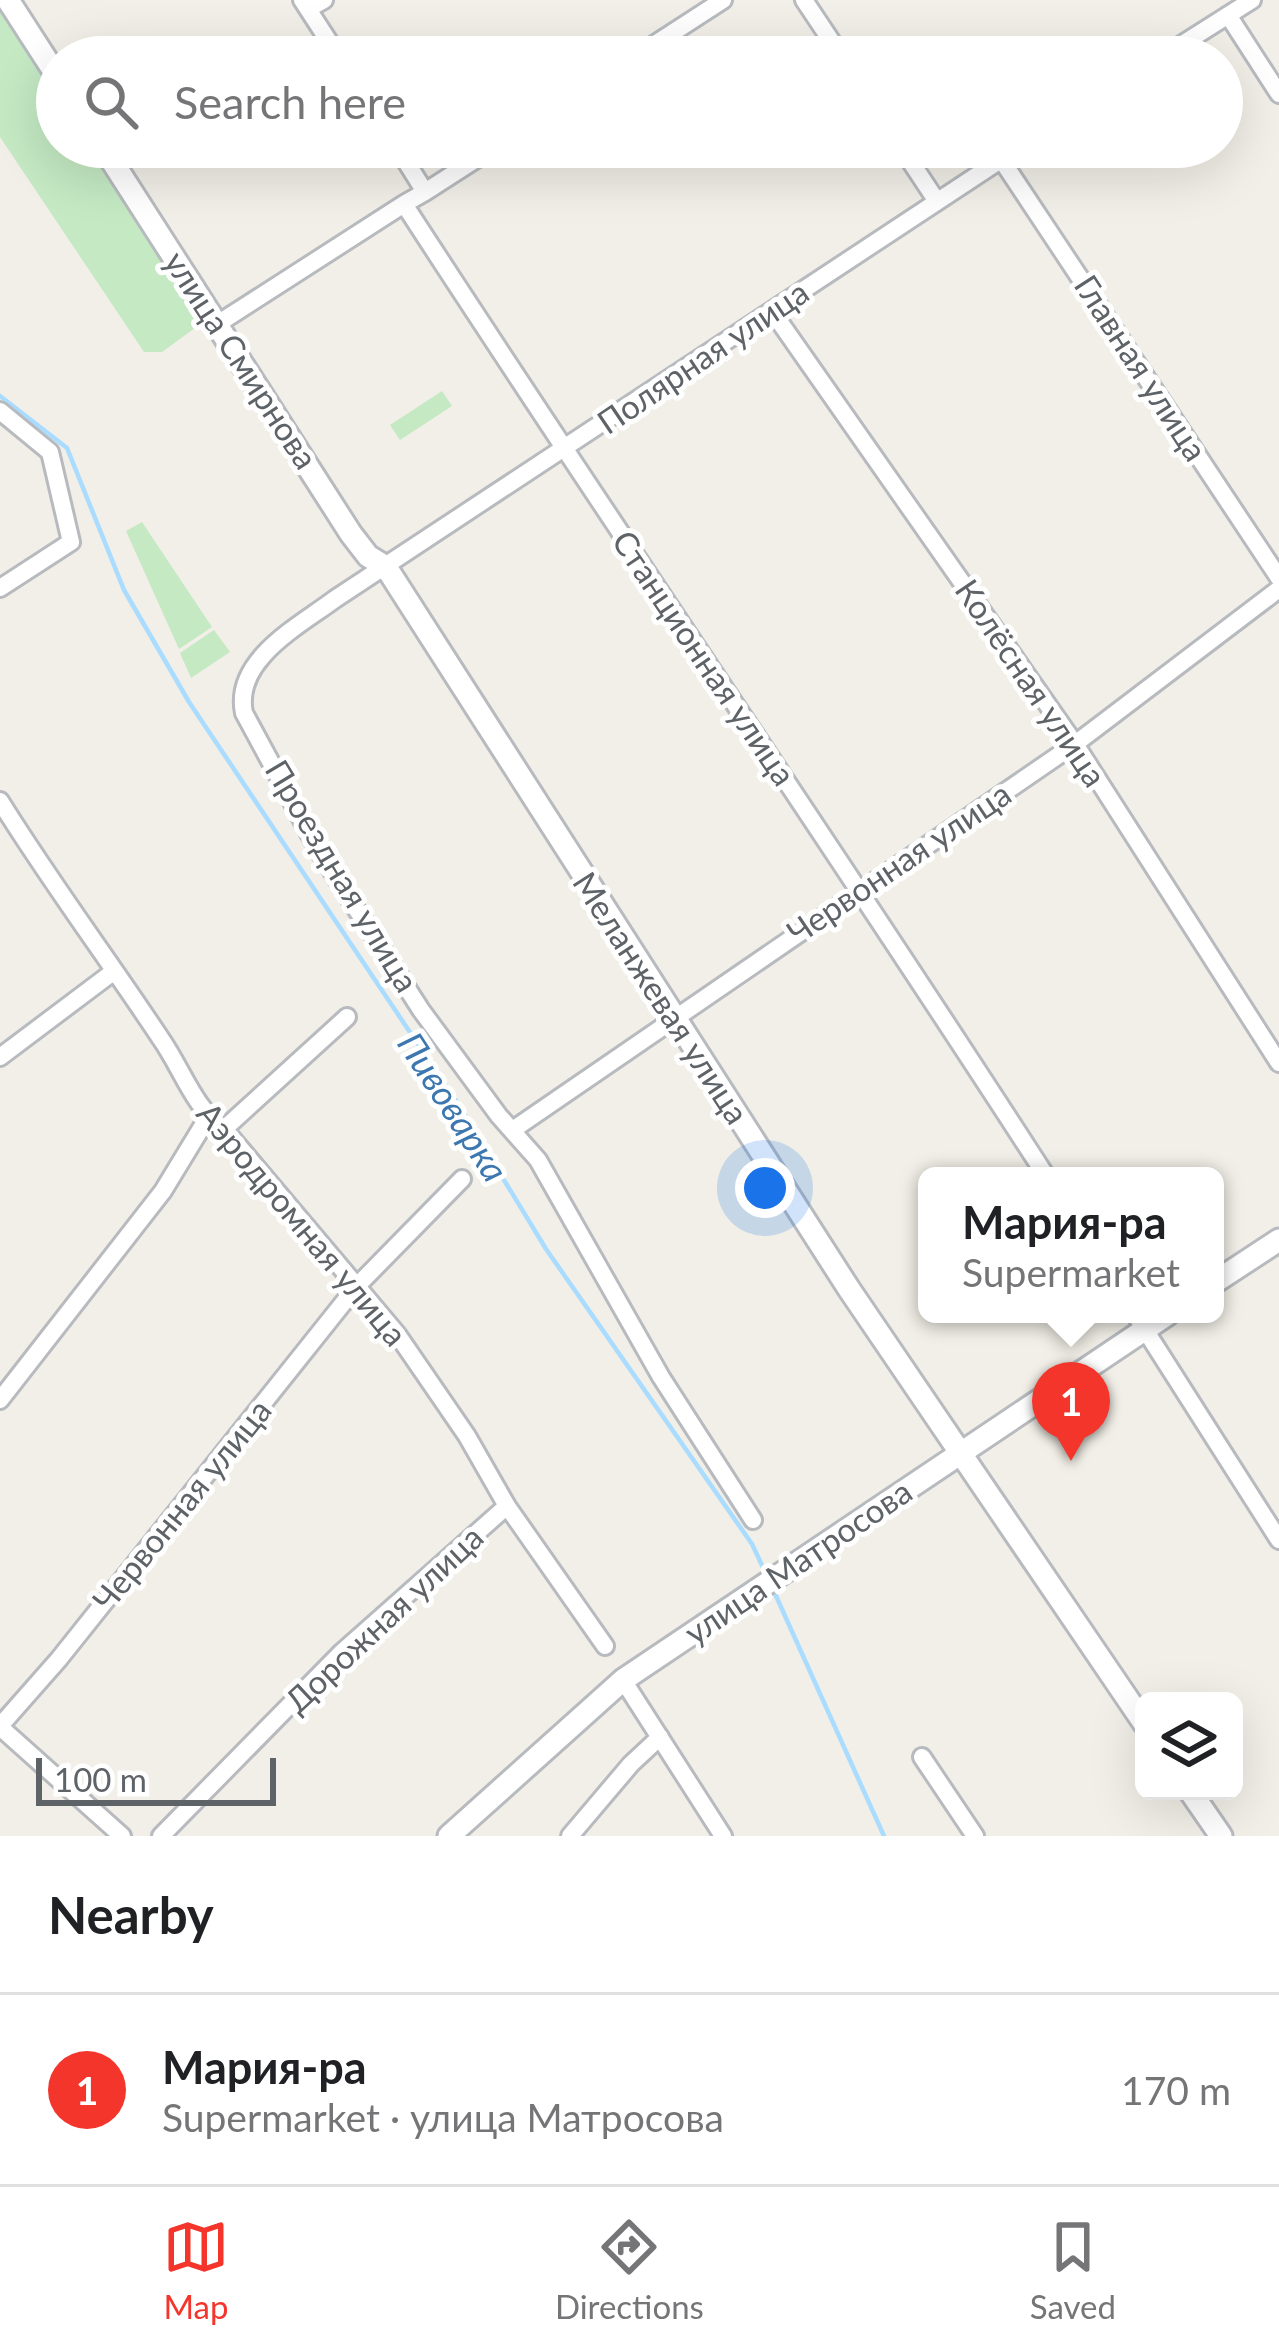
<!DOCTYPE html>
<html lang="en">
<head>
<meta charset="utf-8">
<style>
	body { margin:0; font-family:Lato,sans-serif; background:#f2f2f2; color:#202124 }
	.controls { position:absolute; right:36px; bottom:36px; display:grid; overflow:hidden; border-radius:18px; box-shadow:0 12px 48px #0002 }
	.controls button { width:108px; height:108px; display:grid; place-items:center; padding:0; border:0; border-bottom:3px solid #e0e0e0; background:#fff; color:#202124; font:60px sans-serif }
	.scale { position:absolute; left:36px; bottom:30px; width:240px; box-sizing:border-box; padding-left:12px; border:6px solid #5e6368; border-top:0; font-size:33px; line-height:42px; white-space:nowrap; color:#5e6368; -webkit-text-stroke:9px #fff; paint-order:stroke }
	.you { position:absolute; left:765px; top:1188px; width:42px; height:42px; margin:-30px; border:9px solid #fff; border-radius:50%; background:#1a73e8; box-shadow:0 0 0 18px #1a73e833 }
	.badge { display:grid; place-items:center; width:78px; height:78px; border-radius:50%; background:#f3352b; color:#fff; font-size:39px; font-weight:700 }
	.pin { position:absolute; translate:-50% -99px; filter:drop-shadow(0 3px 6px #0008) }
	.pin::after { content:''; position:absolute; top:63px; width:42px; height:36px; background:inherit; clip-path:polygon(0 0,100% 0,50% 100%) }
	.popup { position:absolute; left:918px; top:1167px; width:306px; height:156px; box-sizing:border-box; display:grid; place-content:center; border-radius:18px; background:#fff; filter:drop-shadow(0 3px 9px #0005); font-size:39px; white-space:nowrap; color:#757577 }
	.popup b { font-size:45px; color:#202124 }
	.popup::after { content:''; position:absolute; left:50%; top:100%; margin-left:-24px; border:24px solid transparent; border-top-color:#fff }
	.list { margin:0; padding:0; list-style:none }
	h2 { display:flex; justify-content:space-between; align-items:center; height:156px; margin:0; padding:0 48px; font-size:51px }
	h2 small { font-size:39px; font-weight:400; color:#757577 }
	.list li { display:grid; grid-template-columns:78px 1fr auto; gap:36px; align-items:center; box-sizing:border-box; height:192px; padding:0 48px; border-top:3px solid #e0e0e0 }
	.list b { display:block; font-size:45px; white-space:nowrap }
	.list p { margin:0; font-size:39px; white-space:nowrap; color:#757577 }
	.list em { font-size:39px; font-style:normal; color:#757577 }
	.icon { flex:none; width:66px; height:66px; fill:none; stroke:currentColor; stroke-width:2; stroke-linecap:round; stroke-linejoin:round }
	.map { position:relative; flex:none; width:1279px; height:1836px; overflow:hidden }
	.search { position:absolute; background:#fff; box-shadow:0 12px 48px #0002; left:36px; right:36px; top:36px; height:132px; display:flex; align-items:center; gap:30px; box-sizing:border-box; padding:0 42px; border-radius:66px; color:#757577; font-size:45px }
	.sheet { height:348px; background:#fff }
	nav { display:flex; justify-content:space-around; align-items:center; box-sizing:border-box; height:168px; border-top:3px solid #e0e0e0; background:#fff; font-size:33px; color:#757577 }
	nav a { display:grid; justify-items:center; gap:6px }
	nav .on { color:#f3352b }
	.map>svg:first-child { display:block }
	.green { fill:#c4e9c3 }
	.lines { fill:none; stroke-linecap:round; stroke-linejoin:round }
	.stream { stroke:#a9dcff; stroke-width:4.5 }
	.minor-casing { stroke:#b7babe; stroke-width:22 }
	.tertiary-casing { stroke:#b7babe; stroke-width:27 }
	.minor { stroke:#fff; stroke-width:16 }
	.tertiary { stroke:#fff; stroke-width:21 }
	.labels { text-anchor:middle; stroke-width:10; stroke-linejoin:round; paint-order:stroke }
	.street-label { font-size:33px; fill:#5e6368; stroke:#fff }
	.water-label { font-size:36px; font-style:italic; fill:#3c77af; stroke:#fff }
</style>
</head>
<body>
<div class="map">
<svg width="1279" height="1836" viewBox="0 0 1279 1836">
	<rect width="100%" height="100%" fill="#f1efe7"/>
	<!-- green -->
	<path class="green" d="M 0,7 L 57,95 L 57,147 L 91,147 L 196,309 L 195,328 L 162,352 L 144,352 L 0,137 Z
		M 442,391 L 452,406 L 400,440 L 390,425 Z
		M 142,522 L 212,627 L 179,649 L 126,531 Z
		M 214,630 L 230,652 L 191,678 L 180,653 Z"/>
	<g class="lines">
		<!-- stream -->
		<path class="stream" d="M 0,396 L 67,448 L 124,590 L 189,702 L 456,1101 L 546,1249 L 752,1544 L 767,1576
			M 772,1587 L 884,1836"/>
		<!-- minor casing -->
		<g class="minor-casing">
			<path id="minor" d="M 302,0 L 339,57
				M 804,0 L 842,57
				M 308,9 L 324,0
				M 1228,15 L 1279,94
				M 635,57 L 723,0
				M 1162,57 L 1252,0
				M 397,147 L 425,192 L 404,204 C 615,530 836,850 1046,1176
				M 901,147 L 936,200
				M 1001,159 L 1279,578
				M 425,192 L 495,147
				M 772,311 L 1075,744 L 1279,1063
				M 219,323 L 404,204
				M 0,411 L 50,452 L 71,542 L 0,588
				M 0,801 C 51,883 108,959 161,1039 C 182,1069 194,1108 224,1129 L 397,1334 L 467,1436 L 507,1506 L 605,1646
				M 0,1057 L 113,972
				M 224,1129 L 347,1017
				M 514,1129 L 1075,744 L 1279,589
				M 1135,1314 L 1279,1540
				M 0,1400 L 163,1191 L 208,1117
				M 753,1520 L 661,1377 L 538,1160 L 499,1116 L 421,1010 L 316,846 L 244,713 C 233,660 299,626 335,599 L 1020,147
				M 623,1680 L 723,1836
				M 0,1726 L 59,1659 L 356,1287 L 462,1179
				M 0,1727 L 122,1836
				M 922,1757 L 975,1836
				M 161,1836 L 341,1653 L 507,1506
				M 570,1836 L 631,1764 L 660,1737"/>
		</g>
		<!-- tertiary casing -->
		<g class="tertiary-casing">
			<path id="tertiary" d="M 8,0 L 57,76
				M 103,147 L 351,534 L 368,556 L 386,567 L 849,1289 L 1144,1723
				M 1215,1282 L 1279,1240
				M 1190,1791 L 1221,1836
				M 449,1836 L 623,1680 L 1168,1314"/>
		</g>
		<!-- minor -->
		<use href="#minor" class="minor"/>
		<!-- tertiary -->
		<use href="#tertiary" class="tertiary"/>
	</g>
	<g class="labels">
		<!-- street labels -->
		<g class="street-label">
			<text transform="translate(703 357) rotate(-34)" y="12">Полярная улица</text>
			<text transform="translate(241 360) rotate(57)" y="12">улица Смирнова</text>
			<text transform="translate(1141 368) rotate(57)" y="12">Главная улица</text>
			<text transform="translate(704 658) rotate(56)" y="12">Станционная улица</text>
			<text transform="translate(1031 683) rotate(56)" y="12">Колёсная улица</text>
			<text transform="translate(899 863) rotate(-34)" y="12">Червонная улица</text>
			<text transform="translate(342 876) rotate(59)" y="12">Проездная улица</text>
			<text transform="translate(661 998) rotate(57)" y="12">Меланжевая улица</text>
			<text transform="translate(302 1224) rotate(50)" y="12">Аэродромная улица</text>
			<text transform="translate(182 1505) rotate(-51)" y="12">Червонная улица</text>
			<text transform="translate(798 1562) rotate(-34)" y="12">улица Матросова</text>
			<text transform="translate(384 1619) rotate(-43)" y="12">Дорожная улица</text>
		</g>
		<!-- water labels -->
		<g class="water-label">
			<text transform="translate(453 1107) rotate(57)" y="13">Пивоварка</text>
		</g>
	</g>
</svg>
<div class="controls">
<button><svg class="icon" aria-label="layers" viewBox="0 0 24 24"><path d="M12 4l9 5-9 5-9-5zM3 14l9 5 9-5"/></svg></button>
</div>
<div class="scale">100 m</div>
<div class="you"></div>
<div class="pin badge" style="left:1071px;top:1461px">1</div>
<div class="popup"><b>Мария-ра</b>Supermarket</div>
<div class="search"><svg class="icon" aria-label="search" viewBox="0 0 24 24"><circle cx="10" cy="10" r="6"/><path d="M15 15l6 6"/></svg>Search here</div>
</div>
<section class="sheet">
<h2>Nearby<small></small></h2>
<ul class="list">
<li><span class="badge">1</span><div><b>Мария-ра</b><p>Supermarket · улица Матросова</p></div><em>170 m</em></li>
</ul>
</section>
<nav>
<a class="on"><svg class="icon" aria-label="map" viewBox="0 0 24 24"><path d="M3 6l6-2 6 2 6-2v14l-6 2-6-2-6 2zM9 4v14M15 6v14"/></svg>Map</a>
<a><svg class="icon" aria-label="directions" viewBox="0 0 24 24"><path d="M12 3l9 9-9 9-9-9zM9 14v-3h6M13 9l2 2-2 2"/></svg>Directions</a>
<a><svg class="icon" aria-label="saved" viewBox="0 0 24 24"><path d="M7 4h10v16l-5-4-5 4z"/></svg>Saved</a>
</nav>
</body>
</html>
